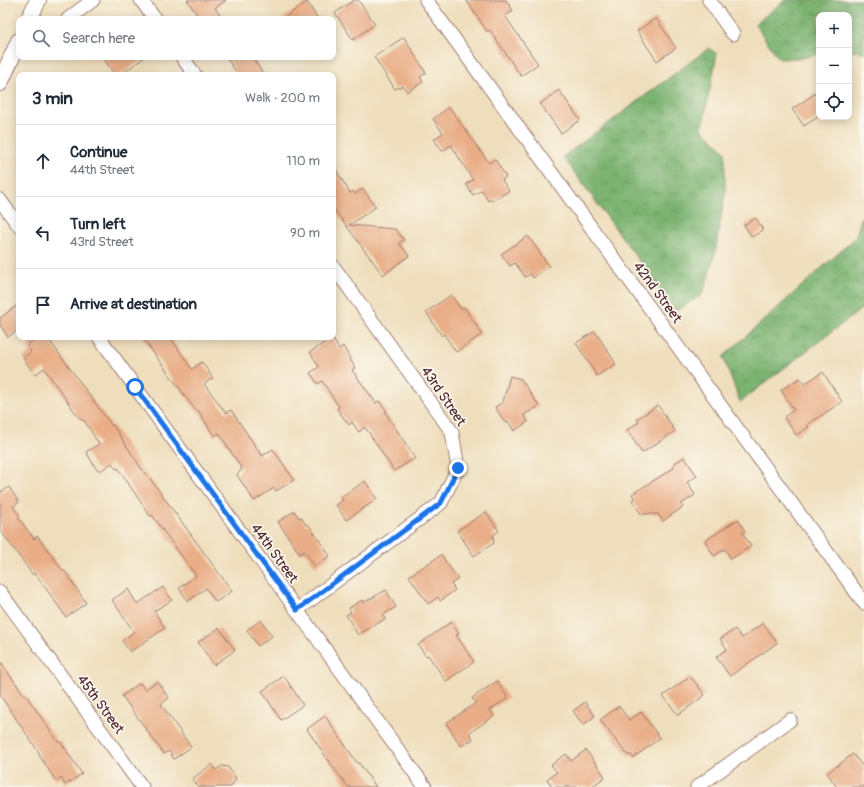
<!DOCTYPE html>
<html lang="en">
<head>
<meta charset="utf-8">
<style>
	body { margin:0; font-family:Pangolin,sans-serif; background:#f6f6f7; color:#1f2937 }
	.controls { position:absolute; right:12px; top:12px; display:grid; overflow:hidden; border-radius:8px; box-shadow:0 2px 10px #0003 }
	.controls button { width:36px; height:36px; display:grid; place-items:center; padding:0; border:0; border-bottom:1px solid #e0e1e3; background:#fff; color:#1f2937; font:20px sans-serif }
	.stop { position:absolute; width:12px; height:12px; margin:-9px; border:3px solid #1a73e8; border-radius:50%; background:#fff }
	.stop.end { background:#1a73e8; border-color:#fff; box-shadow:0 1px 4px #0008 }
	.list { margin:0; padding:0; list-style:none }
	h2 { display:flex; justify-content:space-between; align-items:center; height:52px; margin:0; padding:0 16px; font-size:17px }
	h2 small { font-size:13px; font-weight:400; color:#747a83 }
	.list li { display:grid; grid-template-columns:26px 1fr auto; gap:12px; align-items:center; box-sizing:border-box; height:72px; padding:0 16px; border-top:1px solid #e0e1e3 }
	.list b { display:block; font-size:15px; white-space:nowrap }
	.list p { margin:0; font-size:13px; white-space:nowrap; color:#747a83 }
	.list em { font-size:13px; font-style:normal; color:#747a83 }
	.icon { flex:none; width:22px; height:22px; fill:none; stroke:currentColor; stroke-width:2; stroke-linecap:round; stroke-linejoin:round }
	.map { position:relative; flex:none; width:864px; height:787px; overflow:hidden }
	.search { position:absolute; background:#fff; box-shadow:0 2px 10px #0003; left:16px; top:16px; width:320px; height:44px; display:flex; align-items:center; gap:10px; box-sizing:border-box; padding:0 14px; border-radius:8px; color:#747a83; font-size:15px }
	.panel { position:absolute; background:#fff; box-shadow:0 2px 10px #0003; left:16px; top:72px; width:320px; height:268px; border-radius:8px }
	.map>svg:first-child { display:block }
	.forest { fill:url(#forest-crowns); stroke:#62694e }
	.building { fill:#e9ae87 }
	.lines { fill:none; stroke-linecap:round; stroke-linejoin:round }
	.minor-casing { stroke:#9c7e74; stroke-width:15 }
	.tertiary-casing { stroke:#9c7e74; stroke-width:18 }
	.minor { stroke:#fff; stroke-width:13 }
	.tertiary { stroke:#fff; stroke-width:16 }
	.route { stroke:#1a73e8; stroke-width:5 }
	.labels { text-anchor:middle; stroke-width:3.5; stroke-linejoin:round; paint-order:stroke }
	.street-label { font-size:14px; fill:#4a1f2b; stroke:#fbf7ec }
</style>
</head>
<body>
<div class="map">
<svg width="864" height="787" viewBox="0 0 864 787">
	<defs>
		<pattern id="forest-crowns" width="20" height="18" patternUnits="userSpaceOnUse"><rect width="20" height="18" fill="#7bb371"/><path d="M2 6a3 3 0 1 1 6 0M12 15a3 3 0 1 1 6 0" fill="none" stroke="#67915d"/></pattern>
	</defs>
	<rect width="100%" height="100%" fill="#fbf7ec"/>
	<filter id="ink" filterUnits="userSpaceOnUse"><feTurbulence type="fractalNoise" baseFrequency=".025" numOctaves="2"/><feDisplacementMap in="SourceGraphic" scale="8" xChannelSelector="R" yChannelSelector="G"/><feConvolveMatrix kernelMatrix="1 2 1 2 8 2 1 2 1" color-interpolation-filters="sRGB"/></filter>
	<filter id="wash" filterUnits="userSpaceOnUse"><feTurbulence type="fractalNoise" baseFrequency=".012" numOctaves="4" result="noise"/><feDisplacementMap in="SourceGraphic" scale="16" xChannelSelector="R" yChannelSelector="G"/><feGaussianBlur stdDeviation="0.9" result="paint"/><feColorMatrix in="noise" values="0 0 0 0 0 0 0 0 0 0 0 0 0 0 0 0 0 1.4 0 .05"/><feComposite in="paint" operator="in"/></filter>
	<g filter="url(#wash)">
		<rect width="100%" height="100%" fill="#efdebc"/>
		<!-- forest -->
		<path class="forest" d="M 785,0 L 864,0 L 864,52 L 849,51 L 849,15 L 819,15 L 819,54 L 802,58 L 779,59 L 755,24 Z
			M 709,48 L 717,54 L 702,129 L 725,151 L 725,194 L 715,253 L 703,294 L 676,311 L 563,157 Z
			M 864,210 L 864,307 L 740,402 L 723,357 L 855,238 Z"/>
		<g id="blocks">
			<!-- building -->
			<path class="building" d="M 187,0 L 226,0 L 215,8 L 223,19 L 200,19 Z
				M 354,0 L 358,0 L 375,24 L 353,40 L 335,13 Z
				M 466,0 L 506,0 L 513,11 L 505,16 L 538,64 L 521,76 L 490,30 L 487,31 Z
				M 307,2 L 318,19 L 282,19 Z
				M 656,18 L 676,48 L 657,61 L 637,31 Z
				M 404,37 L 426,73 L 420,77 L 423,82 L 407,92 L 403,86 L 395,89 L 374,57 Z
				M 102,57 L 145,57 L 120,75 L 115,75 Z
				M 226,57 L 252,57 L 264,75 L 238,75 Z
				M 559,90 L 580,120 L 561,133 L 540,104 Z
				M 819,91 L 819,116 L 804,126 L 792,109 Z
				M 449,107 L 489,163 L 495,159 L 506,177 L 502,180 L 509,191 L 492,201 L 491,199 L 488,201 L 482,190 L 473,195 L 466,184 L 473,180 L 451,145 L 442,151 L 434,139 L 443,133 L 433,119 Z
				M 333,165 L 350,193 L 353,191 L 355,194 L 363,189 L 376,207 L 349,225 L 395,229 L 404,240 L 399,243 L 409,256 L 383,275 L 333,208 Z
				M 756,218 L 763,230 L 752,237 L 744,225 Z
				M 528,236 L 549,266 L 533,278 L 531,274 L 525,277 L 515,263 L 510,266 L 501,254 Z
				M 451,295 L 461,309 L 464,307 L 482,334 L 456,352 L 444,334 L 442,336 L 426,312 Z
				M 19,304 L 19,329 L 8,337 L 0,325 L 0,318 Z
				M 595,331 L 616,364 L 597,376 L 576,343 Z
				M 38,337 L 47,337 L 112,426 L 113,425 L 145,474 L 146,473 L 232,591 L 216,602 L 206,588 L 188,601 L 179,588 L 196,576 L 152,515 L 150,516 L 118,468 L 116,469 L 112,463 L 100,471 L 99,469 L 97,470 L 86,452 L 99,444 L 84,420 L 83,421 L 77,415 L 44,368 L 35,375 L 23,358 L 31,352 L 27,345 Z
				M 142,337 L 170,337 L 192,369 L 202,362 L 213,378 L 204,384 L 226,413 L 231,410 L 262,456 L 273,449 L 294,480 L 276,491 L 274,488 L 254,501 L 237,475 L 242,469 L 219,433 L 214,436 L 198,410 L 196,411 Z
				M 332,338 L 339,349 L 343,346 L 355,368 L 352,370 L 376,403 L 379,401 L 387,411 L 385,412 L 415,458 L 394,471 L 365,427 L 359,432 L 352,422 L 349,425 L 337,409 L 339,407 L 322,381 L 318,384 L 310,373 L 319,367 L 310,352 Z
				M 823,372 L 842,402 L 807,425 L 809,427 L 796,435 L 784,417 L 794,410 L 781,390 L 800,378 L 804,384 Z
				M 510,376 L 521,379 L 539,406 L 524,415 L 528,422 L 514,431 L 508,421 L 505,423 L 495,407 L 503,402 Z
				M 658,405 L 675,431 L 642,453 L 627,430 L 639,422 L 637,419 Z
				M 684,457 L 697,476 L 687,482 L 695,495 L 681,504 L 683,507 L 663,521 L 658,514 L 641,514 L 632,500 L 635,499 L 632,494 L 674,468 L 672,465 Z
				M 365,481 L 377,499 L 346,520 L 336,505 L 343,500 L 341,497 Z
				M 9,487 L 19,502 L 13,507 L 20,516 L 18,517 L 34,539 L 37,536 L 64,572 L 65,571 L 86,603 L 66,617 L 35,573 L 33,575 L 0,530 L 0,489 L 2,492 Z
				M 294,511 L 299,518 L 301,517 L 306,525 L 308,524 L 330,556 L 315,566 L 304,551 L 300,554 L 278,522 Z
				M 486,512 L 499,531 L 493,535 L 494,543 L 474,556 L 457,531 Z
				M 738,519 L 745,531 L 742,533 L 751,546 L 731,559 L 725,549 L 714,556 L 705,541 Z
				M 441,555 L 458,579 L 451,584 L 455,590 L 440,601 L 438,597 L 428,604 L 409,576 Z
				M 163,587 L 172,600 L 154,611 L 165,628 L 130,652 L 122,640 L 134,632 L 112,600 L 128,589 L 137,604 Z
				M 386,590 L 396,607 L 383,615 L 385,619 L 358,635 L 346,615 L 351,612 L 349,608 L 362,600 L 363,603 Z
				M 261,620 L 272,636 L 258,646 L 247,630 Z
				M 451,622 L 459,634 L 456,635 L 474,662 L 446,681 L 428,655 L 426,656 L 418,645 Z
				M 763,623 L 777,643 L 730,676 L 716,657 L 727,649 L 720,639 L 735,629 L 742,638 Z
				M 219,628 L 235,650 L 214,665 L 198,642 Z
				M 0,661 L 24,695 L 25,694 L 58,742 L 60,741 L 82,774 L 65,785 L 61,777 L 56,781 L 39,755 L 40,754 L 0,695 Z
				M 284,676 L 303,705 L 281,720 L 262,691 Z
				M 690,676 L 705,695 L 678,715 L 663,696 Z
				M 157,681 L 169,698 L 161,704 L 191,747 L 174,759 L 169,751 L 164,754 L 122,696 L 140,683 L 145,690 Z
				M 497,681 L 508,698 L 490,710 L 494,716 L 469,733 L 473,739 L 461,746 L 446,723 L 476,703 L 472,698 Z
				M 585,702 L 595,716 L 583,725 L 573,711 Z
				M 619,706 L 629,720 L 641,712 L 660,738 L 633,758 L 630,754 L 628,756 L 600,720 Z
				M 325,716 L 358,764 L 359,763 L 376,787 L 348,787 L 328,760 L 307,729 Z
				M 586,750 L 605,777 L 591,787 L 552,787 L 547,779 L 557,772 L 551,765 L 566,754 L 571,761 Z
				M 853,754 L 864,768 L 864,787 L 837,787 L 827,773 Z
				M 212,764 L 216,770 L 222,766 L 228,767 L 236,778 L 231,787 L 198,787 L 192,779 Z"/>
		</g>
	</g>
	<g filter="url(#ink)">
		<use href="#blocks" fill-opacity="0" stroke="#9c7e74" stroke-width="1"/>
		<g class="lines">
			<!-- minor casing -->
			<g class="minor-casing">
				<path id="minor" d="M 141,0 L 155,19
					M 426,0 L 864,603
					M 709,0 L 733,34
					M 68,19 L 93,0
					M 182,57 L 195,75
					M 0,200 L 19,226
					M 99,337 L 425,787
					M 0,592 L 142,787
					M 297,610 L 441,503 L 458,468 L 452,432 L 333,266
					M 697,787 L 790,720"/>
			</g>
			<!-- tertiary casing -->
			<g class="tertiary-casing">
				<path id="tertiary" d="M 29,19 L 38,0
					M 0,83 L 19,41"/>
			</g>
			<!-- minor -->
			<use href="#minor" class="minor"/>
			<!-- tertiary -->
			<use href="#tertiary" class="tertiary"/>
		</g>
	</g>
	<g class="lines" filter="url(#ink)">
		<!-- route -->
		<path class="route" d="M 135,387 L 297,610 L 441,503 L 458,468"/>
	</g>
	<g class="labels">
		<!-- street labels -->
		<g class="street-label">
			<text transform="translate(658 292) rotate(54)" y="5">42nd Street</text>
			<text transform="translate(444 396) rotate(56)" y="5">43rd Street</text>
			<text transform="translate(275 553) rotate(54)" y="5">44th Street</text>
			<text transform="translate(101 704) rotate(54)" y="5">45th Street</text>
		</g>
	</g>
</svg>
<div class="controls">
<button>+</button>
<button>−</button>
<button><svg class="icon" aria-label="locate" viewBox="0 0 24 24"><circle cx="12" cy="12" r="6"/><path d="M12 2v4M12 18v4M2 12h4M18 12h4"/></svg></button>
</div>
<div class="stop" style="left:135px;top:387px"></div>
<div class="stop end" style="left:458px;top:468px"></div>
<div class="search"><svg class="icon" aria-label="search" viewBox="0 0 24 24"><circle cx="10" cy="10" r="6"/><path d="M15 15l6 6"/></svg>Search here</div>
<section class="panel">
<h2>3 min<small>Walk · 200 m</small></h2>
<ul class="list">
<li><svg class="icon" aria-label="ahead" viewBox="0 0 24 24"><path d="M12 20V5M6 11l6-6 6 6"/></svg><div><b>Continue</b><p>44th Street</p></div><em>110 m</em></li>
<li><svg class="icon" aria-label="left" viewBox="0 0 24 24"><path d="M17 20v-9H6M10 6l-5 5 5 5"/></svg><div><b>Turn left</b><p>43rd Street</p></div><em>90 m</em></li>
<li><svg class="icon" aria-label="arrive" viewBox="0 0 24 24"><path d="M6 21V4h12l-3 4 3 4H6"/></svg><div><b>Arrive at destination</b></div></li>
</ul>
</section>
</div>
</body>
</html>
